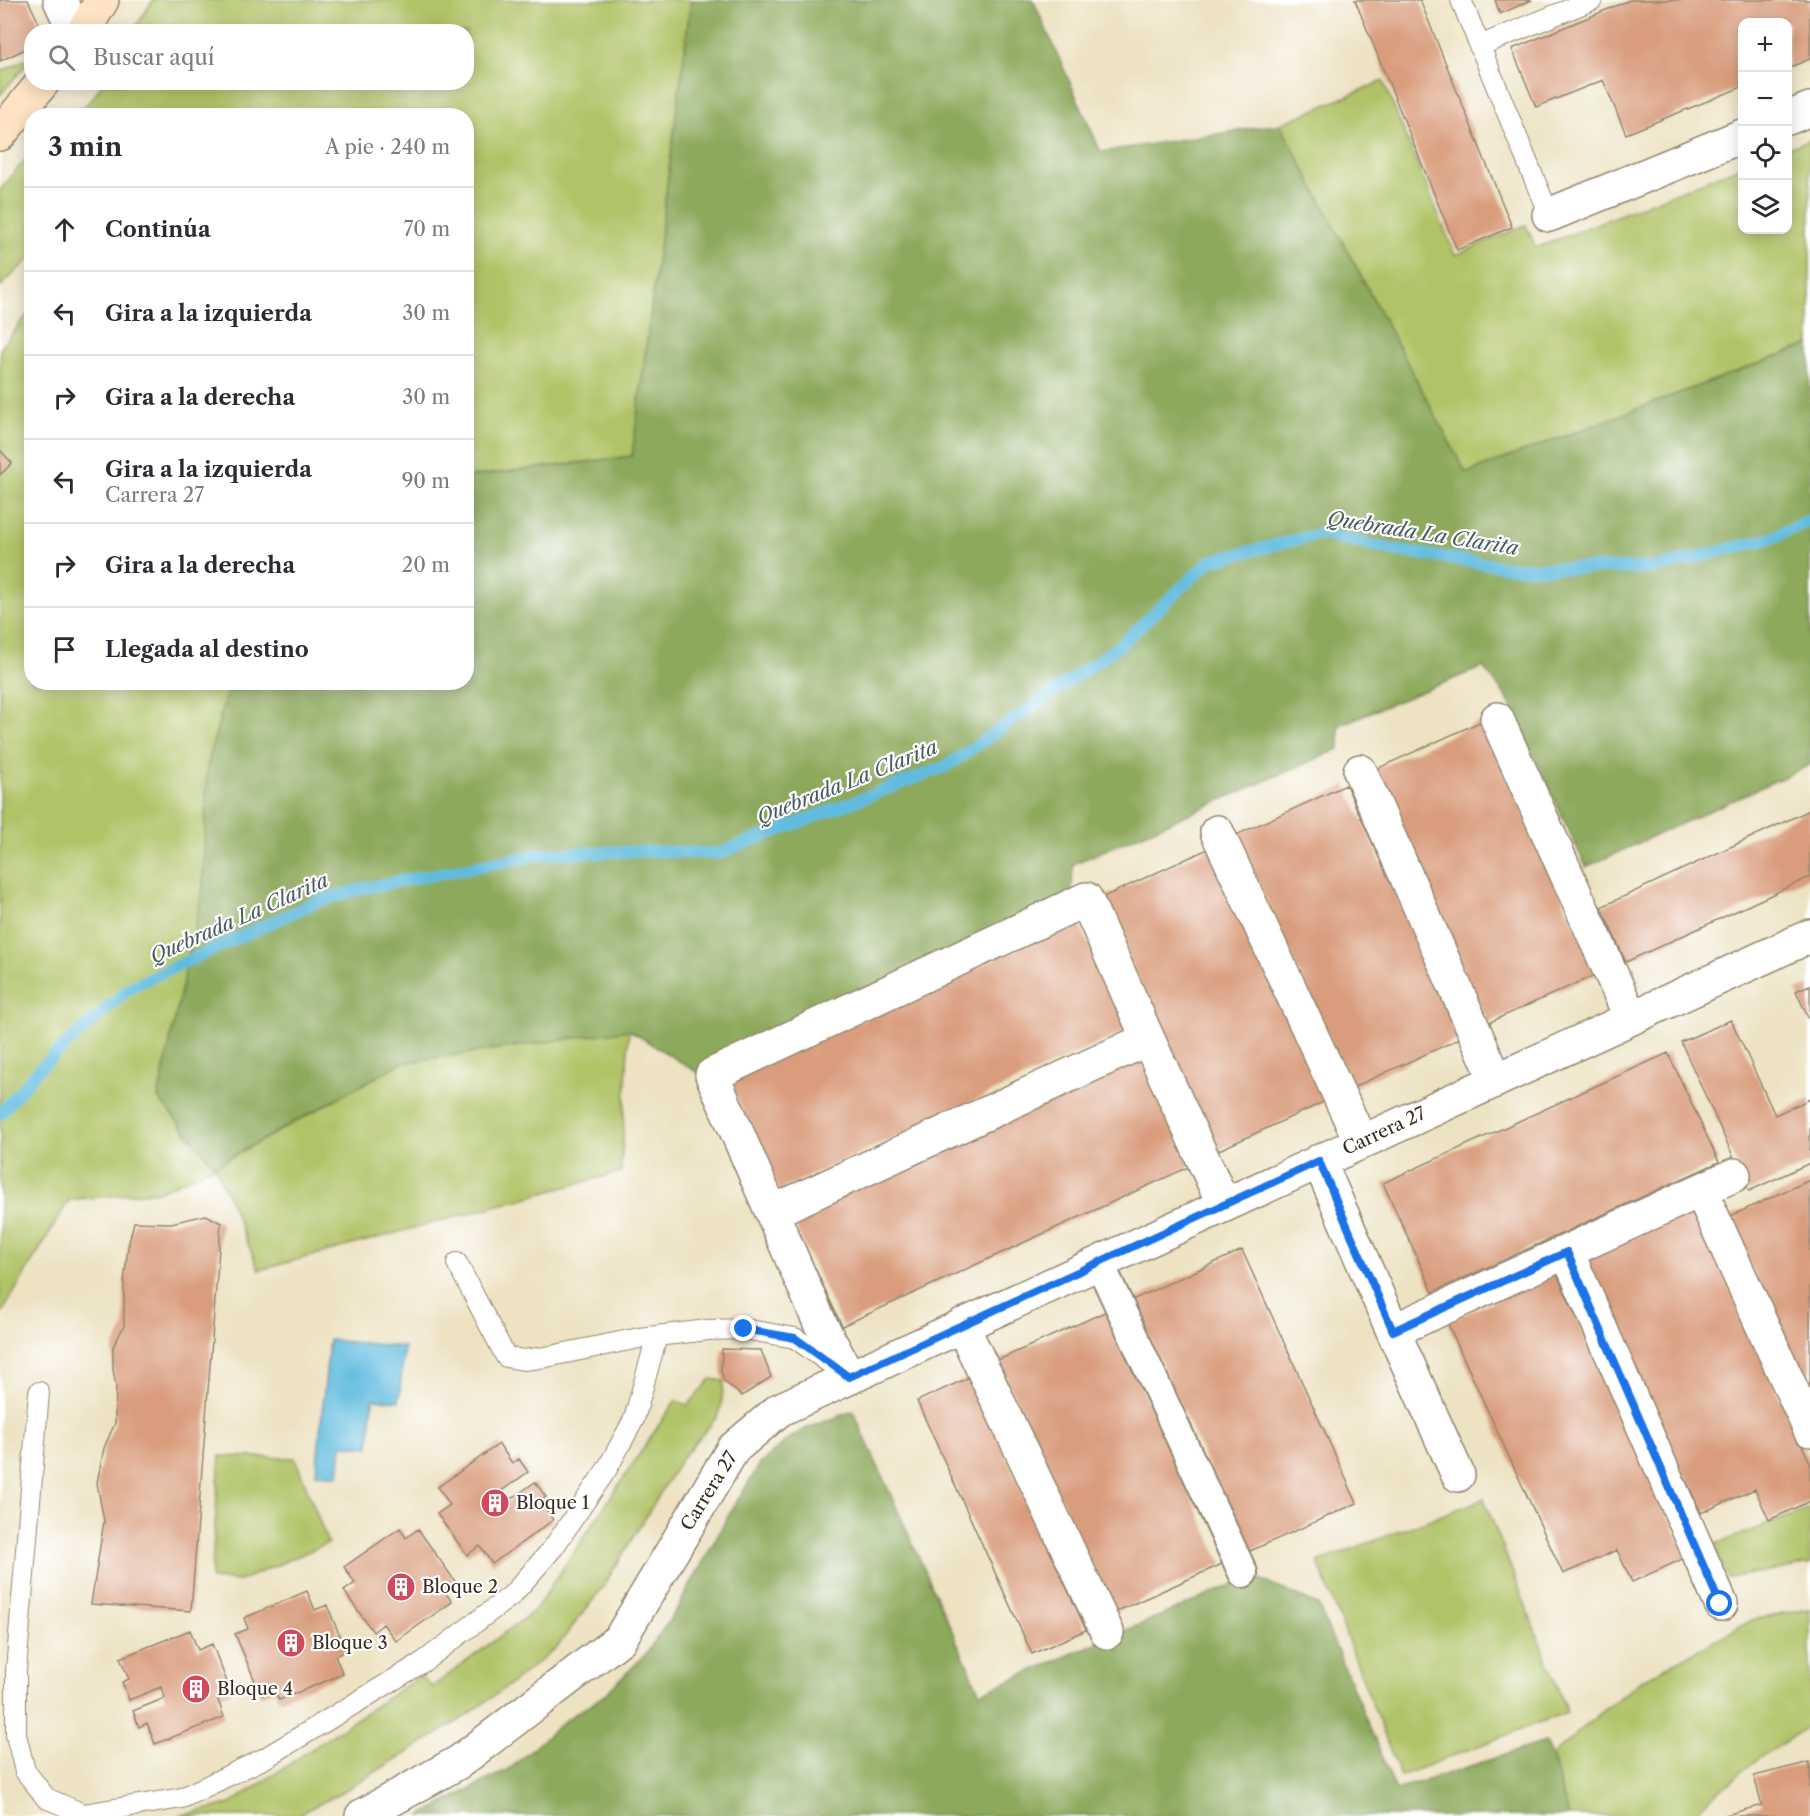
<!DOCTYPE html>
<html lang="es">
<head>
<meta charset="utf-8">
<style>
	body { margin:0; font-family:"Libre Caslon Text",serif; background:#f7f7f7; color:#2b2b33 }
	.controls { position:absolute; right:18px; top:18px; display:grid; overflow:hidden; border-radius:12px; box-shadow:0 3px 15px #0003 }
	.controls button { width:54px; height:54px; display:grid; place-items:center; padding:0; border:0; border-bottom:2px solid #e1e1e2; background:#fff; color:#2b2b33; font:30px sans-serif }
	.stop { position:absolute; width:18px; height:18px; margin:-14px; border:4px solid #1a73e8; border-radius:50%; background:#fff }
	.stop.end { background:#1a73e8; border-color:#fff; box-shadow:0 2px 6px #0008 }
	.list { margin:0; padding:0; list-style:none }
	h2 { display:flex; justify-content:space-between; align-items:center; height:78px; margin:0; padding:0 24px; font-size:26px }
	h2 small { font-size:20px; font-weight:400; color:#7c7c81 }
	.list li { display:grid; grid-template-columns:39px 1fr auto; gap:18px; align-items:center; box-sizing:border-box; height:84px; padding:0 24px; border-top:2px solid #e1e1e2 }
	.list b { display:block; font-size:22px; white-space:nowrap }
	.list p { margin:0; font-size:20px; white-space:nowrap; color:#7c7c81 }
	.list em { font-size:20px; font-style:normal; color:#7c7c81 }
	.icon { flex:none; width:33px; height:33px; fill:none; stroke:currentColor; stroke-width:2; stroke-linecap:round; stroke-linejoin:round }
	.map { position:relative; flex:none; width:1810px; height:1816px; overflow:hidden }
	.search { position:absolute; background:#fff; box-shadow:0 3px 15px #0003; left:24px; top:24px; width:450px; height:66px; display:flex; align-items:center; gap:15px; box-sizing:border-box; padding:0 21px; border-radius:24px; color:#7c7c81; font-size:22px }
	.panel { position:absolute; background:#fff; box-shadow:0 3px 15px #0003; left:24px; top:108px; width:450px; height:582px; border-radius:24px }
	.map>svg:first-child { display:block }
	.green { fill:#b0c366; stroke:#767642; stroke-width:1.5 }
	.forest { fill:#8ca95b; stroke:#646a3c; stroke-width:1.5 }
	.water { fill:#61bcdf; stroke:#4e737e; stroke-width:1.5 }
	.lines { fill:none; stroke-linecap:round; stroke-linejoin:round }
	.stream { stroke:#61bcdf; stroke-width:12 }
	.building { fill:#d99d7d }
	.service-casing { stroke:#948670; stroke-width:22 }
	.pedestrian-casing { stroke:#948670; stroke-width:32 }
	.minor-casing { stroke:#948670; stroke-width:36 }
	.tertiary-casing { stroke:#948670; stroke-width:36 }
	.secondary-casing { stroke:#948670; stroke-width:36 }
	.service { stroke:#fff; stroke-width:20 }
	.pedestrian { stroke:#fff; stroke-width:28 }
	.minor { stroke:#fff; stroke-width:33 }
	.tertiary { stroke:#fff; stroke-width:33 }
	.secondary { stroke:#fee4c5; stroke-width:33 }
	.route { stroke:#1a73e8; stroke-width:8 }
	.labels { text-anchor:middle; stroke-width:4.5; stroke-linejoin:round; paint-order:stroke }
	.street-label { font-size:18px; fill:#3b2a1e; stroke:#fff }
	.poi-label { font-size:18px; fill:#3b2a1e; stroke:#fff; text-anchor:start }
	.water-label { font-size:20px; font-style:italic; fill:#485d62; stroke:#fff }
</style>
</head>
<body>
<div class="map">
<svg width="1810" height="1816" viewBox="0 0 1810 1816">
	<rect width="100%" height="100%" fill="#fff"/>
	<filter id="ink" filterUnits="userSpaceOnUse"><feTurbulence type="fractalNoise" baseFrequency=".0167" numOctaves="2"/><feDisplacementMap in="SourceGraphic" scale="12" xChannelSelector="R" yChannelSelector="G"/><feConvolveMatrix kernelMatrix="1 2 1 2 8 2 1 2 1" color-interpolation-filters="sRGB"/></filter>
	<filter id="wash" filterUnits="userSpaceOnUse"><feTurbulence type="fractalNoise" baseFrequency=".008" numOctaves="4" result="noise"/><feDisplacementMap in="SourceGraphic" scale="24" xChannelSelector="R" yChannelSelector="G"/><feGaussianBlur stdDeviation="1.35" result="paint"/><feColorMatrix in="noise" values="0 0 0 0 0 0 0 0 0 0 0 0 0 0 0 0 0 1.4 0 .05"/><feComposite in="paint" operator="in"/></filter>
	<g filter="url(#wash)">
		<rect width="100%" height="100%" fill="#ede2c2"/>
		<!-- green -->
		<path class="green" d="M 153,0 L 691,0 L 632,456 L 467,477 L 466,116 L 74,116 L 92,99 L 103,83 L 466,82 L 466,32 L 133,31 Z
			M 31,57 L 31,59 L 0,95 L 0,72 Z
			M 1383,81 L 1455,255 L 1526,225 L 1536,248 L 1742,166 L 1742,230 L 1788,230 L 1788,148 L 1810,140 L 1810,344 L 1466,474 L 1280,124 Z
			M 31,153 L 31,257 L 0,287 L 0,190 Z
			M 31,310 L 32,682 L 229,683 L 207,767 L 203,888 L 158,1098 L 216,1166 L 401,1063 L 629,1030 L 621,1172 L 259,1270 L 215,1166 L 160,1191 L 69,1200 L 0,1316 L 0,349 Z
			M 711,1379 L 724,1381 L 721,1406 L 717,1417 L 681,1459 L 603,1587 L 556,1648 L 508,1686 L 460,1720 L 339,1794 L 295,1816 L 178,1816 L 230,1804 L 420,1676 L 432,1687 L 535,1610 L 675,1401 L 688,1405 Z
			M 220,1456 L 295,1458 L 328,1543 L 240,1581 L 211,1579 Z
			M 1484,1499 L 1567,1712 L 1400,1776 L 1318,1562 Z
			M 1810,1508 L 1810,1564 L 1728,1578 L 1714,1545 Z
			M 1810,1609 L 1810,1725 L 1750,1765 L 1690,1816 L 1569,1816 L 1551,1756 L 1592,1720 L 1641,1681 L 1752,1620 Z"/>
		<!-- forest -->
		<path class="forest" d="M 691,0 L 1033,0 L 1101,152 L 1280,124 L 1466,473 L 1810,344 L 1810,765 L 1586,867 L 1506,696 L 1483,667 L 1339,725 L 1339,749 L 1073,864 L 1072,893 L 698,1073 L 629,1030 L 401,1063 L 215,1166 L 158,1098 L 203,888 L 207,767 L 229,683 L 466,682 L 467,477 L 632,456 Z
			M 853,1411 L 980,1693 L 1253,1576 L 1318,1605 L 1396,1790 L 1545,1742 L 1551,1756 L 1569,1816 L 420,1816 L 512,1767 L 565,1720 L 602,1697 L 645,1655 L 677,1609 L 731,1511 L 760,1464 L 788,1439 L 805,1429 Z"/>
		<!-- water -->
		<path class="water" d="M 329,1340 L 404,1347 L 399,1401 L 373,1399 L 369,1447 L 342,1445 L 339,1476 L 316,1474 Z"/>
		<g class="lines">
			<!-- stream -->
			<path class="stream" d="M 0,1114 L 39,1069 L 131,987 L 316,902 L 364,888 L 542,854 L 652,851 L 717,854 L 947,766 L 1118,647 L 1210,561 L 1320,534 L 1399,551 L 1515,568 L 1655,568 L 1772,538 L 1810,520"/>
		</g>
		<g id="blocks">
			<!-- building -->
			<path class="building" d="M 0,0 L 28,0 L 43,32 L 32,32 L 32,46 L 0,61 Z
				M 1355,0 L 1420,0 L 1512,227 L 1457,250 Z
				M 1495,0 L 1532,0 L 1500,14 Z
				M 1630,0 L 1810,0 L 1810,59 L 1788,68 L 1788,22 L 1742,22 L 1742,87 L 1626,134 L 1603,80 L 1536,107 L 1512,49 Z
				M 0,450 L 12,463 L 0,475 Z
				M 1482,721 L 1597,974 L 1488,1023 L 1372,771 Z
				M 1346,785 L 1461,1038 L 1352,1088 L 1236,835 Z
				M 1810,810 L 1810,877 L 1626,962 L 1601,907 Z
				M 1210,848 L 1326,1101 L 1217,1151 L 1101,898 Z
				M 1078,921 L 1128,1030 L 779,1190 L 729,1081 Z
				M 1810,985 L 1810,1022 L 1796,991 Z
				M 1731,1020 L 1775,1115 L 1810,1099 L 1810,1163 L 1749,1191 L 1681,1042 Z
				M 1668,1053 L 1719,1162 L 1433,1292 L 1383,1183 Z
				M 1140,1057 L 1191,1166 L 842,1326 L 791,1217 Z
				M 1810,1180 L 1810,1397 L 1728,1217 Z
				M 1694,1210 L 1810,1463 L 1810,1501 L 1769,1520 L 1755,1489 L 1701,1513 L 1585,1260 Z
				M 206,1215 L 221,1223 L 191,1611 L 91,1604 L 104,1521 L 97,1483 L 104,1448 L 115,1423 L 116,1387 L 113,1369 L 113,1347 L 124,1326 L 124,1282 L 128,1247 L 134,1222 L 171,1223 Z
				M 1242,1250 L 1357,1503 L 1248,1552 L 1132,1300 Z
				M 1556,1273 L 1687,1557 L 1632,1582 L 1617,1550 L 1563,1574 L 1447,1322 Z
				M 1107,1311 L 1222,1564 L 1113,1613 L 998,1360 Z
				M 722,1349 L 761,1350 L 771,1377 L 742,1396 L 724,1381 L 721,1371 Z
				M 970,1377 L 1086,1630 L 1032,1654 L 917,1401 Z
				M 499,1444 L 512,1463 L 519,1459 L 528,1472 L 500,1492 L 507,1502 L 535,1482 L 546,1497 L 540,1501 L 553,1520 L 492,1564 L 480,1546 L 467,1555 L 437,1514 L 450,1505 L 438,1487 Z
				M 400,1528 L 406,1538 L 418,1529 L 457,1584 L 445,1592 L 452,1602 L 396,1641 L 383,1624 L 373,1632 L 344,1591 L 355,1583 L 344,1567 Z
				M 307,1591 L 315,1610 L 327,1605 L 346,1651 L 335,1656 L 343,1674 L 279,1700 L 274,1690 L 261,1695 L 235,1634 L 248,1629 L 244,1618 Z
				M 190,1630 L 198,1650 L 212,1644 L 231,1692 L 217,1697 L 224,1717 L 155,1744 L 147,1723 L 139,1727 L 133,1711 L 165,1698 L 161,1687 L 129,1700 L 122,1682 L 129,1679 L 120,1658 Z
				M 1810,1762 L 1810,1816 L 1722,1816 L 1762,1805 L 1754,1776 Z"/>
		</g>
	</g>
	<g filter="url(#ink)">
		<use href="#blocks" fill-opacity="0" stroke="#948670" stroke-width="1.5"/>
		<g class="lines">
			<!-- service casing -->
			<g class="service-casing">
				<path id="service" d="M 1461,0 L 1549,215
					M 1479,46 L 1592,0
					M 457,1263 L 506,1357 L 524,1360 L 546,1357 L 639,1338 L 708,1330 L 744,1329 L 795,1338 L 839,1370
					M 39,1392 L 16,1671 L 16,1735 L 25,1771 L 46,1798 L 83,1814 L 182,1798 L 265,1758 L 423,1662 L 512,1595 L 553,1548 L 607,1469 L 634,1419 L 657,1336"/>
			</g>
			<!-- pedestrian casing -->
			<g class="pedestrian-casing">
				<path id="pedestrian" d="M 1099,1262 L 1243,1573"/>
			</g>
			<!-- minor casing -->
			<g class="minor-casing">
				<path id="minor" d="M 1788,118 L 1810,109
					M 1549,215 L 1742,136
					M 1497,719 L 1631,1018
					M 1360,771 L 1496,1080
					M 1217,832 L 1361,1142
					M 1319,1161 L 1393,1331 L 1458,1475
					M 1701,1191 L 1810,1430
					M 772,1212 L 1148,1039
					M 1567,1252 L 1721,1604
					M 962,1325 L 1107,1632
					M 1393,1331 L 1734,1175
					M 849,1377 L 820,1323 L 712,1075 L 1086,899 L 1148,1039 L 1224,1205"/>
			</g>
			<!-- tertiary casing -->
			<g class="tertiary-casing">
				<path id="tertiary" d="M 60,0 L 75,32
					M 362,1816 L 459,1762 L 620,1639 L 733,1449 L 779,1410 L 1810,936"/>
			</g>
			<!-- secondary casing -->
			<g class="secondary-casing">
				<path id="secondary" d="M 83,32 L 102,0
					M 0,134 L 43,82"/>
			</g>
			<!-- service -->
			<use href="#service" class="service"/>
			<!-- pedestrian -->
			<use href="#pedestrian" class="pedestrian"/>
			<!-- minor -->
			<use href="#minor" class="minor"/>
			<!-- tertiary -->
			<use href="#tertiary" class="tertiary"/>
			<!-- secondary -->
			<use href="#secondary" class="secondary"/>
		</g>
	</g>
	<g class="lines" filter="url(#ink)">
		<!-- route -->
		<path class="route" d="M 744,1329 L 795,1338 L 849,1377 L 1319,1161 L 1393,1331 L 1567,1252 L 1720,1604"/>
	</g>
	<!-- icons -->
	<defs>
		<g id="building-disc" transform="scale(1.5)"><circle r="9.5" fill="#d1495b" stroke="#fff"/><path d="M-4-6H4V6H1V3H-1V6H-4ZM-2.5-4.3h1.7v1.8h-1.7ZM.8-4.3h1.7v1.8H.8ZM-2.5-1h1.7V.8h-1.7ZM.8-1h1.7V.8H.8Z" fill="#fff"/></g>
	</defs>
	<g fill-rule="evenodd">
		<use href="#building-disc" x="495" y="1503"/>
		<use href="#building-disc" x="401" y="1587"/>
		<use href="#building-disc" x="291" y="1643"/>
		<use href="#building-disc" x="196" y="1689"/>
	</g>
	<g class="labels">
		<!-- street labels -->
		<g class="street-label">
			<text transform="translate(1384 1131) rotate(-25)" y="6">Carrera 27</text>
			<text transform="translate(709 1491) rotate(-58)" y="6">Carrera 27</text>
		</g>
		<!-- poi labels -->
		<g class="poi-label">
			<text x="516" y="1509">Bloque 1</text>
			<text x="422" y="1593">Bloque 2</text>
			<text x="312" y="1649">Bloque 3</text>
			<text x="217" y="1695">Bloque 4</text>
		</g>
		<!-- water labels -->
		<g class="water-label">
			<text transform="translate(1423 533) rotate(9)" y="7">Quebrada La Clarita</text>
			<text transform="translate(847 782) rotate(-22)" y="7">Quebrada La Clarita</text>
			<text transform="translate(239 918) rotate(-24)" y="7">Quebrada La Clarita</text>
		</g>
	</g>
</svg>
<div class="controls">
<button>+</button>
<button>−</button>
<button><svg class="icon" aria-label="locate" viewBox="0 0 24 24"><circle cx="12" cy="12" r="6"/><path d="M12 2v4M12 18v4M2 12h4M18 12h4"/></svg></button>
<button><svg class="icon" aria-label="layers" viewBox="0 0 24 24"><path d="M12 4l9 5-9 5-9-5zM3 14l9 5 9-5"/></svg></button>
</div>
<div class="stop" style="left:1720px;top:1604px"></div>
<div class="stop end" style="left:744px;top:1329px"></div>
<div class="search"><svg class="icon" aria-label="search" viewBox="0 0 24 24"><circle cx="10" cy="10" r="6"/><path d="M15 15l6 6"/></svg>Buscar aquí</div>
<section class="panel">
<h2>3 min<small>A pie · 240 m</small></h2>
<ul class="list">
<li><svg class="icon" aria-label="ahead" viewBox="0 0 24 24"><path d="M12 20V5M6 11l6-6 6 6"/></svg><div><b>Continúa</b></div><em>70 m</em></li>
<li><svg class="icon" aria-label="left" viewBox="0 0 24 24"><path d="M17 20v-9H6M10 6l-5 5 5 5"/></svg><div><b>Gira a la izquierda</b></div><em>30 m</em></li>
<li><svg class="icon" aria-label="right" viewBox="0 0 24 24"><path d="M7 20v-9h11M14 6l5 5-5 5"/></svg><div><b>Gira a la derecha</b></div><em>30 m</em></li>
<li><svg class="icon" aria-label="left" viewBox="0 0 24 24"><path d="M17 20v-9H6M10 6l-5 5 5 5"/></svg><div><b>Gira a la izquierda</b><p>Carrera 27</p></div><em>90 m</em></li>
<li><svg class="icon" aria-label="right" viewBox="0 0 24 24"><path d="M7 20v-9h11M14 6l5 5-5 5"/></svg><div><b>Gira a la derecha</b></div><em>20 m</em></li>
<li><svg class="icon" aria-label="arrive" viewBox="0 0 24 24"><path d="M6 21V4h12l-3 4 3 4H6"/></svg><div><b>Llegada al destino</b></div></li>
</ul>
</section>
</div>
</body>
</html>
